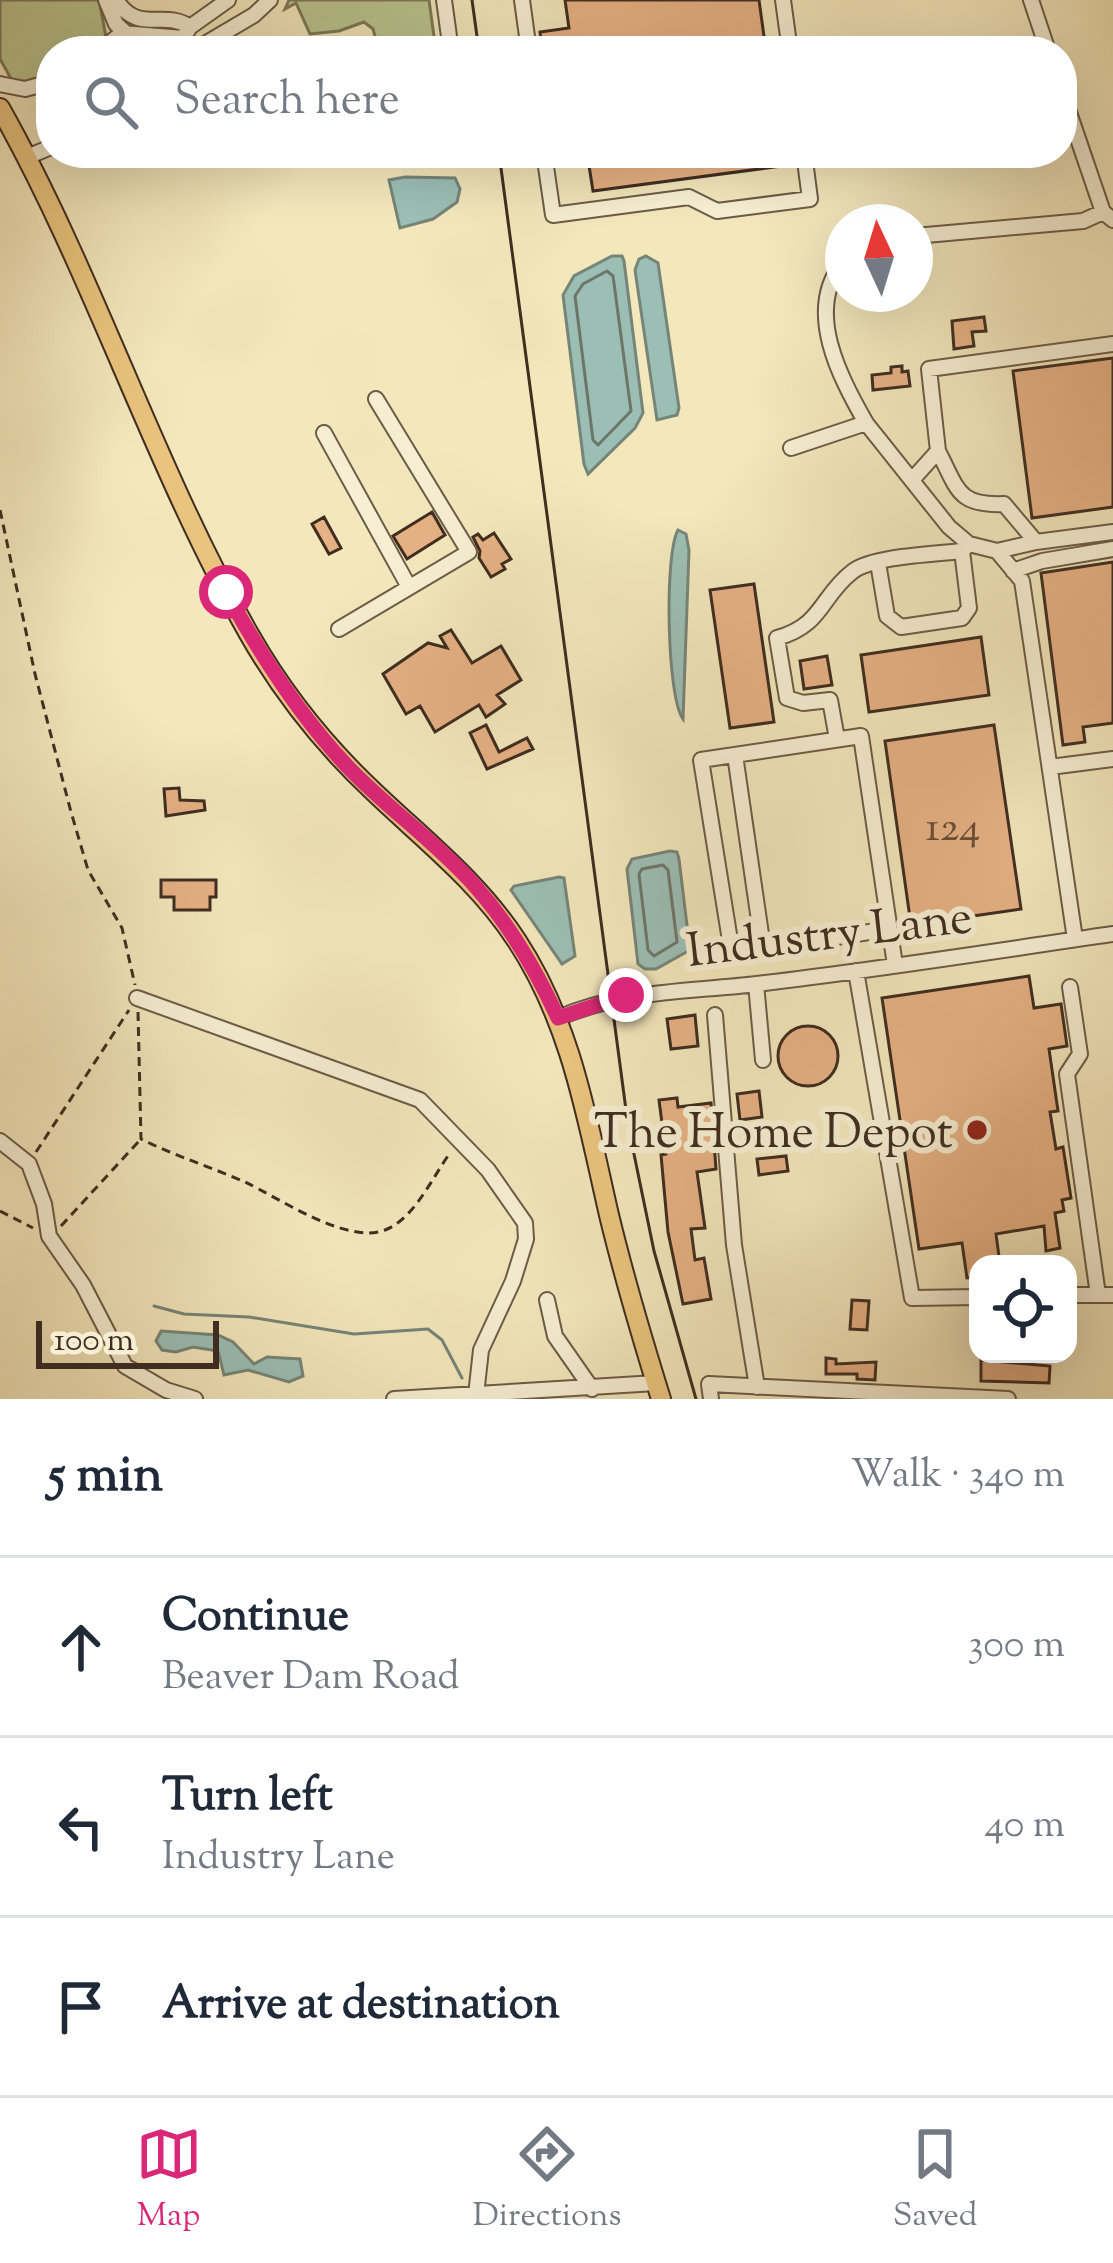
<!DOCTYPE html>
<html lang="en">
<head>
<meta charset="utf-8">
<style>
	body { margin:0; font-family:"Sorts Mill Goudy",serif; background:#f6f6f7; color:#1f2937 }
	.controls { position:absolute; right:36px; bottom:36px; display:grid; overflow:hidden; border-radius:24px; box-shadow:0 12px 48px #0002 }
	.controls button { width:108px; height:108px; display:grid; place-items:center; padding:0; border:0; border-bottom:3px solid #e0e1e3; background:#fff; color:#1f2937; font:60px sans-serif }
	.compass { position:absolute; left:825px; top:204px; width:108px; height:108px; border-radius:50%; background:#fff; box-shadow:0 12px 48px #0002; rotate:356deg }
	.scale { position:absolute; left:36px; bottom:30px; width:183px; box-sizing:border-box; padding-left:12px; border:6px solid #3f2d20; border-top:0; font-size:33px; line-height:42px; white-space:nowrap; color:#3f2d20; -webkit-text-stroke:9px #f7efd3; paint-order:stroke }
	.stop { position:absolute; width:36px; height:36px; margin:-27px; border:9px solid #db2777; border-radius:50%; background:#fff }
	.stop.end { background:#db2777; border-color:#fff; box-shadow:0 3px 12px #0008 }
	.list { margin:0; padding:0; list-style:none }
	h2 { display:flex; justify-content:space-between; align-items:center; height:156px; margin:0; padding:0 48px; font-size:51px }
	h2 small { font-size:39px; font-weight:400; color:#747a83 }
	.list li { display:grid; grid-template-columns:78px 1fr auto; gap:36px; align-items:center; box-sizing:border-box; height:180px; padding:0 48px; border-top:3px solid #e0e1e3 }
	.list b { display:block; font-size:45px; white-space:nowrap }
	.list p { margin:0; font-size:39px; white-space:nowrap; color:#747a83 }
	.list em { font-size:39px; font-style:normal; color:#747a83 }
	.icon { flex:none; width:66px; height:66px; fill:none; stroke:currentColor; stroke-width:2; stroke-linecap:round; stroke-linejoin:round }
	.map { position:relative; flex:none; width:1113px; height:1399px; overflow:hidden }
	.search { position:absolute; background:#fff; box-shadow:0 12px 48px #0002; left:36px; right:36px; top:36px; height:132px; display:flex; align-items:center; gap:30px; box-sizing:border-box; padding:0 42px; border-radius:48px; color:#747a83; font-size:45px }
	.sheet { height:696px; background:#fff }
	nav { display:flex; justify-content:space-around; align-items:center; box-sizing:border-box; height:168px; border-top:3px solid #e0e1e3; background:#fff; font-size:33px; color:#747a83 }
	nav a { display:grid; justify-items:center; gap:6px }
	nav .on { color:#db2777 }
	.map>svg:first-child { display:block }
	.green { fill:#bbc590; stroke:#7d7958; stroke-width:3 }
	.water { fill:#9cbfb5; stroke:#778579; stroke-width:3 }
	.lines { fill:none; stroke-linecap:round; stroke-linejoin:round }
	.shore { stroke:#6e766a; stroke-width:3 }
	.stream { stroke:#778579; stroke-width:3 }
	.building { fill:#e6b184; stroke:#3f2d20; stroke-width:3 }
	.minor-casing { stroke:#6c5c47; stroke-width:18 }
	.major-casing { stroke:#3f2d20; stroke-width:22 }
	.path { stroke:#3f2d20; stroke-width:3; stroke-dasharray:9 6; stroke-linecap:butt }
	.minor { stroke:#f7efd3; stroke-width:14 }
	.major { stroke:#eac47e; stroke-width:18 }
	.tram { stroke:#3f2d20; stroke-width:3 }
	.route { stroke:#db2777; stroke-width:15 }
	.poi-dot { fill:#8f2418; stroke:#f7efd3; stroke-width:4.5 }
	.labels { text-anchor:middle; stroke-width:12; stroke-linejoin:round; paint-order:stroke }
	.number-label { font-size:42px; fill:#694e39 }
	.street-label { font-size:48px; fill:#3f2d20; stroke:#f7efd3 }
	.poi-label { font-size:48px; fill:#3f2d20; stroke:#f7efd3; text-anchor:end }
</style>
</head>
<body>
<div class="map">
<svg width="1113" height="1399" viewBox="0 0 1113 1399">
	<rect width="100%" height="100%" fill="#f3e7bc"/>
	<filter id="stains"><feTurbulence type="fractalNoise" baseFrequency=".00167" numOctaves="4"/><feColorMatrix values="0 0 0 0 .2 0 0 0 0 .09 0 0 0 0 .02 0 0 0 .5 -.17"/></filter>
	<radialGradient id="worn" r=".72"><stop offset=".6" stop-color="#630" stop-opacity="0"/><stop offset="1" stop-color="#630" stop-opacity=".3"/></radialGradient>
	<!-- green -->
	<path class="green" d="M 0,0 L 99,0 L 106,37 L 88,51 L 51,51 L 51,74 L 37,82 L 14,84 L 0,59 Z
		M 289,0 L 429,0 L 436,51 L 379,51 L 373,29 L 364,22 L 339,31 L 310,34 L 296,3 L 285,9 Z"/>
	<!-- water -->
	<path class="water" d="M 405,177 L 455,178 L 460,189 L 457,202 L 433,219 L 400,228 L 389,180 Z
		M 612,256 L 622,256 L 624,261 L 643,413 L 635,428 L 588,474 L 584,464 L 563,295 L 574,276 Z
		M 646,256 L 658,263 L 679,408 L 677,415 L 657,420 L 635,270 L 639,259 Z
		M 678,530 L 686,534 L 689,550 L 683,719 C 667,698 664,555 678,530 Z
		M 670,851 L 677,852 L 679,859 L 690,950 L 656,969 L 645,969 L 638,964 L 627,869 L 632,859 Z
		M 559,877 L 564,878 L 575,956 L 562,964 L 511,890 L 514,886 Z
		M 161,1331 L 218,1335 L 233,1342 L 254,1364 L 267,1357 L 300,1359 L 303,1376 L 289,1382 L 248,1370 L 224,1375 L 218,1351 L 193,1347 L 176,1352 L 162,1350 L 156,1341 Z"/>
	<g class="lines">
		<!-- shore -->
		<path class="shore" d="M 607,271 L 613,276 L 631,411 L 598,445 L 593,440 L 575,296 L 583,284 Z
			M 663,865 L 668,870 L 677,942 L 654,956 L 648,950 L 639,874 L 642,869 Z"/>
		<!-- stream -->
		<path class="stream" d="M 154,1306 L 184,1314 L 249,1317 L 354,1334 L 428,1329 L 442,1340 L 462,1378"/>
	</g>
	<!-- building -->
	<path class="building" d="M 565,0 L 759,0 L 766,51 L 542,51 L 540,32 L 569,28 Z
		M 587,153 L 781,153 L 782,166 L 593,191 Z
		M 984,317 L 986,331 L 972,332 L 974,346 L 954,349 L 952,321 Z
		M 1113,358 L 1113,507 L 1032,518 L 1013,371 Z
		M 902,366 L 902,372 L 908,371 L 910,386 L 873,390 L 872,375 L 891,373 L 891,367 Z
		M 432,512 L 445,535 L 407,559 L 393,536 Z
		M 324,517 L 341,548 L 329,554 L 312,524 Z
		M 494,533 L 511,559 L 502,564 L 505,569 L 491,577 L 479,558 L 480,551 L 473,537 L 478,534 L 483,540 Z
		M 1113,562 L 1113,723 L 1083,727 L 1085,742 L 1063,745 L 1041,573 Z
		M 754,584 L 774,722 L 730,728 L 710,590 Z
		M 451,630 L 472,663 L 501,646 L 521,680 L 497,695 L 505,704 L 486,717 L 479,705 L 435,732 L 420,706 L 406,714 L 383,674 L 428,643 L 447,648 L 440,636 Z
		M 981,637 L 989,695 L 869,712 L 861,655 Z
		M 827,656 L 832,685 L 804,689 L 800,661 Z
		M 486,725 L 499,752 L 527,738 L 533,749 L 487,769 L 470,733 Z
		M 994,725 L 1021,909 L 911,925 L 885,741 Z
		M 179,788 L 180,800 L 204,801 L 205,810 L 166,816 L 164,789 Z
		M 161,880 L 216,880 L 216,897 L 210,897 L 210,910 L 174,910 L 174,897 L 161,897 Z
		M 1029,976 L 1034,1008 L 1061,1004 L 1067,1046 L 1049,1049 L 1058,1111 L 1050,1112 L 1056,1149 L 1063,1147 L 1071,1198 L 1062,1200 L 1064,1211 L 1055,1213 L 1060,1248 L 1046,1251 L 1044,1226 L 996,1234 L 1000,1264 L 978,1264 L 978,1277 L 967,1278 L 962,1243 L 919,1249 L 882,998 Z
		M 695,1015 L 698,1046 L 671,1049 L 667,1019 Z
		M778 1056a30 30 0 1 1 60 0a30 30 0 1 1-60 0Z
		M 759,1091 L 762,1117 L 740,1120 L 737,1094 Z
		M 677,1098 L 678,1107 L 711,1103 L 716,1169 L 697,1172 L 705,1228 L 691,1229 L 695,1260 L 704,1258 L 711,1299 L 683,1304 L 668,1232 L 661,1155 L 666,1154 L 659,1100 Z
		M 786,1156 L 788,1171 L 759,1175 L 757,1159 Z
		M 852,1300 L 869,1301 L 867,1330 L 850,1329 Z
		M 826,1358 L 836,1359 L 836,1364 L 876,1362 L 875,1380 L 857,1379 L 857,1374 L 826,1374 Z
		M 981,1360 L 1050,1366 L 1049,1383 L 981,1381 Z"/>
	<g class="lines">
		<!-- minor casing -->
		<g class="minor-casing">
			<path id="minor" d="M 106,0 L 116,24 L 137,43 L 139,51
				M 116,0 C 139,35 164,9 190,27 L 183,38 L 122,33
				M 444,0 L 451,51
				M 522,0 L 529,51
				M 783,0 L 790,51
				M 1031,0 L 1048,51
				M 190,27 L 228,0
				M 100,51 L 122,33
				M 193,51 L 254,15 L 270,0
				M 0,84 L 25,89 L 51,82
				M 1062,92 L 1103,212 L 1113,220
				M 369,153 L 381,153
				M 544,153 L 553,215 L 689,197 L 717,211 L 810,199 L 804,153
				M 27,157 L 51,147
				M 915,236 L 1083,221 L 1103,212
				M 843,262 C 804,311 840,377 866,423
				M 324,433 L 409,587
				M 791,448 L 866,423 L 949,527 L 969,544 L 997,551 L 1036,542 L 1113,532
				M 938,451 C 958,489 957,506 1004,504 L 1036,542
				M 912,480 L 938,451 L 929,369 L 1113,344
				M 997,551 L 1022,581 L 1075,939
				M 878,563 L 887,616 L 901,627 L 962,618 L 969,608 L 962,551
				M 1013,571 L 1042,561 L 1113,549
				M 339,629 L 469,552 L 376,399
				M 837,739 L 830,700 L 803,703 L 787,698 L 777,638 C 823,625 820,597 852,572 C 872,556 936,554 962,551 L 969,544
				M 735,755 L 763,948
				M 1050,767 L 1113,759
				M 889,929 L 732,953 L 701,760 L 861,736 L 895,965
				M 856,971 L 912,1298 L 978,1297
				M 756,984 L 763,1060
				M 1070,987 L 1080,1054 L 1067,1074 L 1098,1295
				M 137,998 L 420,1100 L 488,1170 L 525,1223 L 526,1239 L 513,1281 L 481,1350 L 476,1395
				M 715,1015 L 734,1245 L 757,1387
				M 558,1018 C 623,990 688,992 757,984 C 876,970 995,951 1113,934
				M 0,1141 L 29,1164 L 44,1204 L 49,1236 L 83,1285 L 125,1366 L 166,1390 L 195,1399
				M 1068,1295 L 1113,1295
				M 547,1300 L 555,1336 L 592,1389
				M 394,1399 L 656,1383
				M 711,1399 L 709,1384 L 1008,1399"/>
		</g>
		<!-- major casing -->
		<g class="major-casing">
			<path id="major" d="M 0,108 C 95,277 153,465 249,634 C 282,692 324,745 373,791 C 423,839 478,881 517,941 C 572,1025 587,1120 609,1215 C 624,1277 642,1338 661,1399"/>
		</g>
		<!-- path -->
		<path class="path" d="M 0,510 L 35,674 L 71,812 L 88,870 L 122,928 L 135,985
			M 138,1012 L 141,1139 C 175,1156 211,1167 245,1182 C 279,1198 347,1245 385,1230 C 414,1219 432,1178 450,1153
			M 36,1152 L 129,1010
			M 0,1211 L 33,1228
			M 61,1226 L 140,1140"/>
		<!-- minor -->
		<use href="#minor" class="minor"/>
		<!-- major -->
		<use href="#major" class="major"/>
		<!-- tram -->
		<path class="tram" d="M 472,0 L 479,51
			M 499,153 L 628,1125 L 654,1251 L 696,1399"/>
	</g>
	<g class="lines">
		<!-- route -->
		<path class="route" d="M 226,592 C 260,654 298,714 347,766 C 387,808 436,842 475,886 C 510,925 536,970 558,1018 L 626,995"/>
	</g>
	<!-- markers -->
	<circle class="poi-dot" cx="977" cy="1130" r="12"/>
	<g class="labels">
		<!-- number labels -->
		<g class="number-label">
			<text x="953" y="840">124</text>
		</g>
		<!-- street labels -->
		<g class="street-label">
			<text transform="translate(829 932) rotate(-7)" y="17">Industry Lane</text>
		</g>
		<!-- poi labels -->
		<g class="poi-label">
			<text x="953" y="1147">The Home Depot</text>
		</g>
	</g>
	<rect width="100%" height="100%" filter="url(#stains)"/>
	<rect width="100%" height="100%" fill="url(#worn)"/>
</svg>
<div class="controls">
<button><svg class="icon" aria-label="locate" viewBox="0 0 24 24"><circle cx="12" cy="12" r="6"/><path d="M12 2v4M12 18v4M2 12h4M18 12h4"/></svg></button>
</div>
<svg class="compass" viewBox="-18 -18 36 36"><path d="M0-13l5 13h-10z" fill="#e53935"/><path d="M0 13l5-13h-10z" fill="#747a83"/></svg>
<div class="scale">100 m</div>
<div class="stop" style="left:226px;top:592px"></div>
<div class="stop end" style="left:626px;top:995px"></div>
<div class="search"><svg class="icon" aria-label="search" viewBox="0 0 24 24"><circle cx="10" cy="10" r="6"/><path d="M15 15l6 6"/></svg>Search here</div>
</div>
<section class="sheet">
<h2>5 min<small>Walk · 340 m</small></h2>
<ul class="list">
<li><svg class="icon" aria-label="ahead" viewBox="0 0 24 24"><path d="M12 20V5M6 11l6-6 6 6"/></svg><div><b>Continue</b><p>Beaver Dam Road</p></div><em>300 m</em></li>
<li><svg class="icon" aria-label="left" viewBox="0 0 24 24"><path d="M17 20v-9H6M10 6l-5 5 5 5"/></svg><div><b>Turn left</b><p>Industry Lane</p></div><em>40 m</em></li>
<li><svg class="icon" aria-label="arrive" viewBox="0 0 24 24"><path d="M6 21V4h12l-3 4 3 4H6"/></svg><div><b>Arrive at destination</b></div></li>
</ul>
</section>
<nav>
<a class="on"><svg class="icon" aria-label="map" viewBox="0 0 24 24"><path d="M3 6l6-2 6 2 6-2v14l-6 2-6-2-6 2zM9 4v14M15 6v14"/></svg>Map</a>
<a><svg class="icon" aria-label="directions" viewBox="0 0 24 24"><path d="M12 3l9 9-9 9-9-9zM9 14v-3h6M13 9l2 2-2 2"/></svg>Directions</a>
<a><svg class="icon" aria-label="saved" viewBox="0 0 24 24"><path d="M7 4h10v16l-5-4-5 4z"/></svg>Saved</a>
</nav>
</body>
</html>
